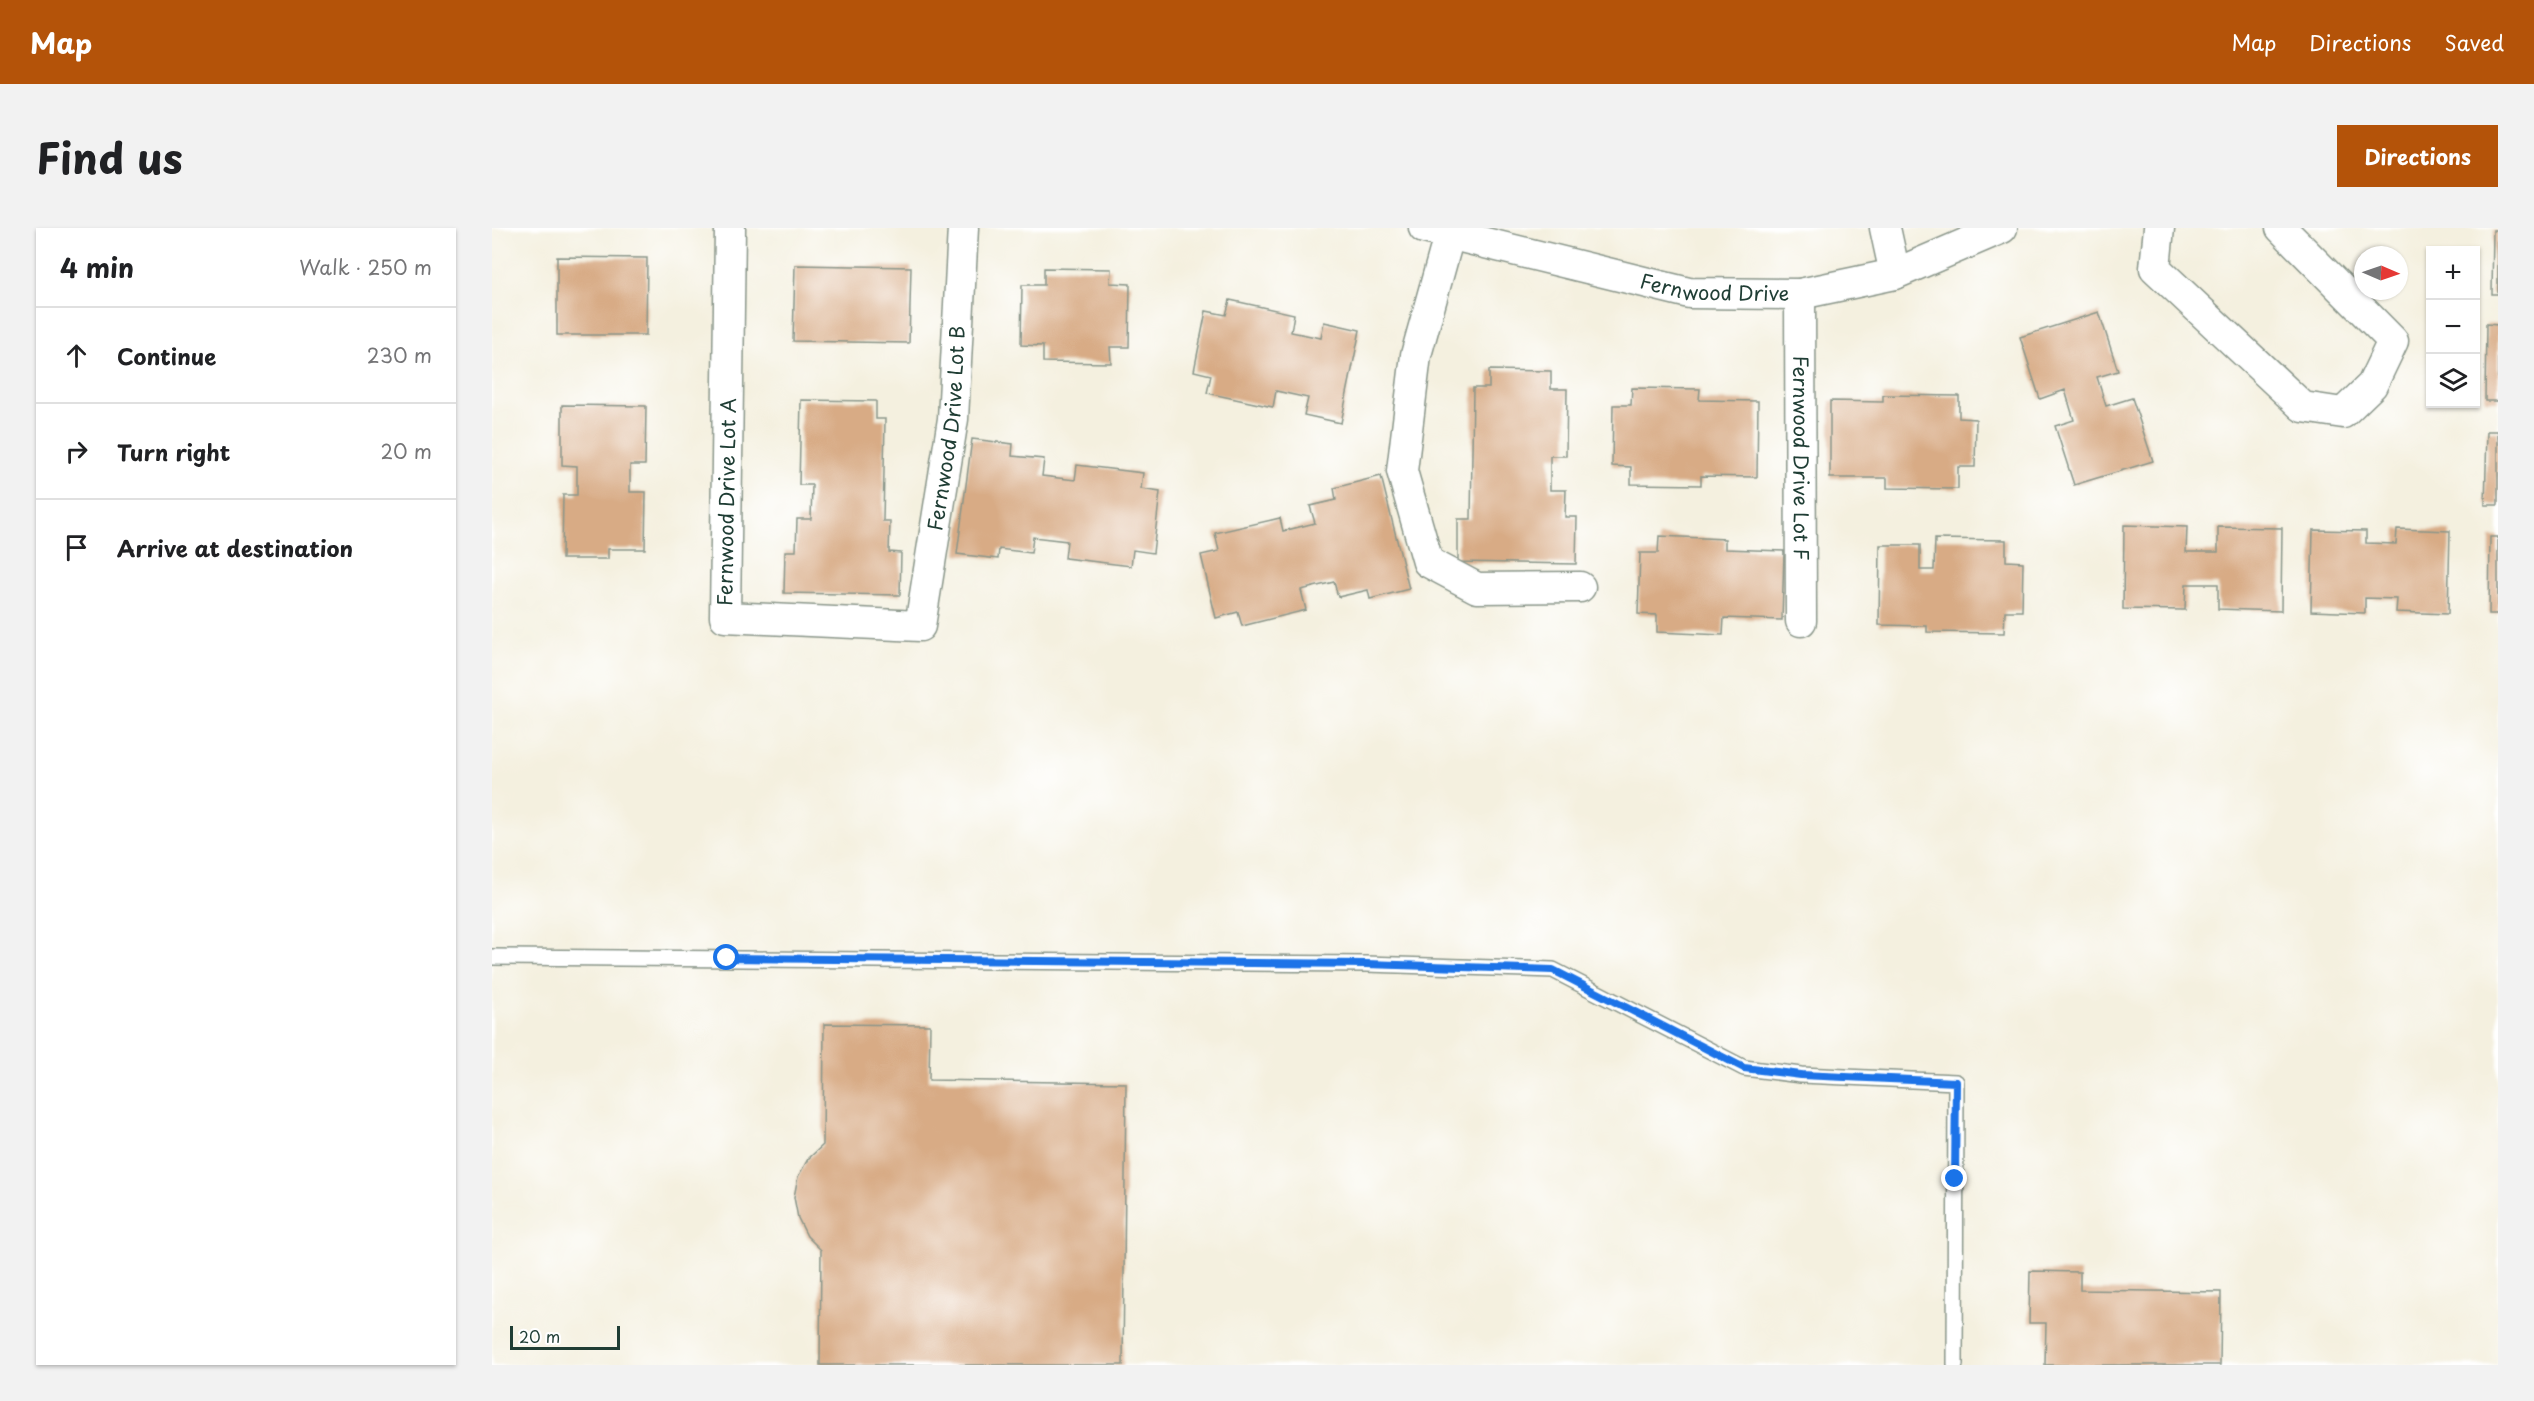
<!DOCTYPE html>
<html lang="en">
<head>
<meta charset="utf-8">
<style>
	body { margin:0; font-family:"Playpen Sans",sans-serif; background:#f2f2f2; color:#202124 }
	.controls { position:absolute; right:18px; top:18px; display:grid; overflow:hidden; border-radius:0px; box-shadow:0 2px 4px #0004 }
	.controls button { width:54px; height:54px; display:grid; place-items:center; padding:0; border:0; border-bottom:2px solid #e0e0e0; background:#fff; color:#202124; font:30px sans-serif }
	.compass { position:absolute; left:1862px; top:18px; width:54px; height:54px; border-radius:50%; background:#fff; box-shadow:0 2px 4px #0004; rotate:92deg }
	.scale { position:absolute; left:18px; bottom:15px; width:110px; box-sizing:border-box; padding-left:6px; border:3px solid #1f3d34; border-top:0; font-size:16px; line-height:21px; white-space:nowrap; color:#1f3d34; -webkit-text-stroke:4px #fff; paint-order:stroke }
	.stop { position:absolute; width:18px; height:18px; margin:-14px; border:4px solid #1a73e8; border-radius:50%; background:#fff }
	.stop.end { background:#1a73e8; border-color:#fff; box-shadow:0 2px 6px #0008 }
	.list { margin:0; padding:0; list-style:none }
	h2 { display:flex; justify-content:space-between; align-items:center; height:78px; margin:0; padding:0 24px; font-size:26px }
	h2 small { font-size:20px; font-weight:400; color:#757577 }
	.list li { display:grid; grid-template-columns:39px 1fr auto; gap:18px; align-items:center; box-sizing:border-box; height:96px; padding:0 24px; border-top:2px solid #e0e0e0 }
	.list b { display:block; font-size:22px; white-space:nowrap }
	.list em { font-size:20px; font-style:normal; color:#757577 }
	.icon { flex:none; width:33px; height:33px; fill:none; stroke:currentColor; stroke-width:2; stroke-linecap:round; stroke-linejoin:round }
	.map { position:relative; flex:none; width:2006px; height:1137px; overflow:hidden; border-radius:0px }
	header { display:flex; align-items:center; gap:36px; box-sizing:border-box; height:84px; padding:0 30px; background:#b45309; color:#fff }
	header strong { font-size:28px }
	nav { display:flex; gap:33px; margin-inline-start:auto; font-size:21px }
	.intro { display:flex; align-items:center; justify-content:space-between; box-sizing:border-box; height:144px; padding:0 36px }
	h1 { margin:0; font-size:42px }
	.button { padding:15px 27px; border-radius:0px; background:#b45309; color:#fff; font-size:21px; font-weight:700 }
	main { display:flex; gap:36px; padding:0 36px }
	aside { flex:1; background:#fff; border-radius:0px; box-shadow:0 2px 4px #0004 }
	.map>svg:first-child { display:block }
	.building { fill:#d8ab85 }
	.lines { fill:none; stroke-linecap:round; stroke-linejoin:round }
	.lane-casing { stroke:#8a968a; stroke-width:18 }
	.street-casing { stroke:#8a968a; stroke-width:33 }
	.lane { stroke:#fff; stroke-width:15 }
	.street { stroke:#fff; stroke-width:30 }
	.route { stroke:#1a73e8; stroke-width:8 }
	.labels { text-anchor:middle; stroke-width:6; stroke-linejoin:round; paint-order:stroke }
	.street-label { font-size:20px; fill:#1f3d34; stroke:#fff }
</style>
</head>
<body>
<header>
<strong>Map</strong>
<nav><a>Map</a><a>Directions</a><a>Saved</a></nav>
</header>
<div class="intro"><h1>Find us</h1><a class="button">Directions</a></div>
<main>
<aside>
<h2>4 min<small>Walk · 250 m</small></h2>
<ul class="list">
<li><svg class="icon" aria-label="ahead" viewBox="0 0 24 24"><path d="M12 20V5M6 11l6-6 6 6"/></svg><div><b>Continue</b></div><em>230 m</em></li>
<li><svg class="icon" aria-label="right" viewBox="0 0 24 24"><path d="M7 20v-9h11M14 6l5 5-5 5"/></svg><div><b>Turn right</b></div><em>20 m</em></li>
<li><svg class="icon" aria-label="arrive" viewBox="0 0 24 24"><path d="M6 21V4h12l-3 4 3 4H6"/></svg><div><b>Arrive at destination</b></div></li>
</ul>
</aside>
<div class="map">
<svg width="2006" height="1137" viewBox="0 0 2006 1137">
	<rect width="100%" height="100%" fill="#fff"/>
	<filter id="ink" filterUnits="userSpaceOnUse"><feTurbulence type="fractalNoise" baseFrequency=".0167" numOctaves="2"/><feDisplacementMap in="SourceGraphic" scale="12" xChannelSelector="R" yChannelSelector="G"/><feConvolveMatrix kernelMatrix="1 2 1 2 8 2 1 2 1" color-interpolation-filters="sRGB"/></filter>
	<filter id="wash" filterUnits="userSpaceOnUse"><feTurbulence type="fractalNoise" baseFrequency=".008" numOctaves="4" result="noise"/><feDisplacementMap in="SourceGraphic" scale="24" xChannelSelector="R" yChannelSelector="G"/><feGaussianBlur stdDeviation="1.35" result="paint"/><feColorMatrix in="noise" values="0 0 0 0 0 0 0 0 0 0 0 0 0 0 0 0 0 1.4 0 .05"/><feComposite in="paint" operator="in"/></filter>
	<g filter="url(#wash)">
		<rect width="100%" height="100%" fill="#f4f0df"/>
		<g id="blocks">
			<!-- building -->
			<path class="building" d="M 2001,2 L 2006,2 L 2006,66 L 2000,66 Z
				M 65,29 L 155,30 L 154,107 L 65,107 Z
				M 303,37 L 419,39 L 417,115 L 301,113 Z
				M 552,40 L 619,41 L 618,55 L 638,56 L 637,119 L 618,119 L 619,135 L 551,134 L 551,118 L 529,117 L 530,57 L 552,57 Z
				M 738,72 L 802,86 L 799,104 L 829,110 L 832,94 L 868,102 L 849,195 L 812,187 L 816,170 L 784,163 L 781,179 L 715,165 L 719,147 L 702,143 L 714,83 L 734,87 Z
				M 1607,84 L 1626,143 L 1605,149 L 1614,178 L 1640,170 L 1661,233 L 1582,257 L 1563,198 L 1582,192 L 1573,162 L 1548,171 L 1528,109 Z
				M 1994,96 L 2006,97 L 2006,173 L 1993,173 Z
				M 997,142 L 1059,143 L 1059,161 L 1075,161 L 1074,228 L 1058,228 L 1058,262 L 1074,262 L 1073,289 L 1085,289 L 1084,336 L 966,334 L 966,291 L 979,291 L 981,160 L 997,160 Z
				M 1140,160 L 1208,161 L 1207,172 L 1266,173 L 1265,249 L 1209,248 L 1209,257 L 1139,256 L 1139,239 L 1120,238 L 1121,177 L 1139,177 Z
				M 1391,167 L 1467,168 L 1467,190 L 1484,191 L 1483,239 L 1466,239 L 1466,261 L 1395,260 L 1395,250 L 1338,250 L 1338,173 L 1391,174 Z
				M 309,172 L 384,173 L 384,191 L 393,191 L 391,293 L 398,293 L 397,324 L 409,325 L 408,367 L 292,365 L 293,323 L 304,323 L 305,291 L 319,291 L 320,257 L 307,257 Z
				M 70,177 L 154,178 L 153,237 L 138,237 L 138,264 L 154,264 L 153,321 L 116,321 L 116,331 L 70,331 L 71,267 L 85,267 L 85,238 L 70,237 Z
				M 1995,203 L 2006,203 L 2006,277 L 1993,277 Z
				M 480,211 L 521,216 L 520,228 L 552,231 L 550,248 L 583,252 L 585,237 L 651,245 L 649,261 L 668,264 L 661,325 L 641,322 L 639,338 L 573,330 L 575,313 L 541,309 L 539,325 L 507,321 L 506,331 L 465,326 Z
				M 889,248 L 917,361 L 878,371 L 876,362 L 846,369 L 842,354 L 809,362 L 814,382 L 750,398 L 746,384 L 724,390 L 709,327 L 727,323 L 723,305 L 788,290 L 791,303 L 823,295 L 818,278 L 844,272 L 842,260 Z
				M 1632,297 L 1695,299 L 1694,324 L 1726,324 L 1726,299 L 1790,300 L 1789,383 L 1726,381 L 1726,356 L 1694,356 L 1693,382 L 1631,381 Z
				M 1905,301 L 1958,303 L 1956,386 L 1904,384 L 1905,371 L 1873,370 L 1873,385 L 1819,383 L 1821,302 L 1874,303 L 1874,315 L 1904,316 Z
				M 1167,308 L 1233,311 L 1233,321 L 1292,323 L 1290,392 L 1232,390 L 1231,407 L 1165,404 L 1165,387 L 1146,386 L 1148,325 L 1166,325 Z
				M 1998,309 L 2006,309 L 2006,386 L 1997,386 Z
				M 1443,311 L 1514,312 L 1514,333 L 1531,334 L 1530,383 L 1513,383 L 1512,405 L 1435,404 L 1435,398 L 1387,397 L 1388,317 L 1428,317 L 1428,342 L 1442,342 Z
				M 332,796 L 438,797 L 437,852 L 634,855 L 631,1137 L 328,1137 L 329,1022 L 315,1008 L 306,990 L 302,969 L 306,949 L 316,931 L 331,917 Z
				M 1538,1043 L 1588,1044 L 1588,1062 L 1729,1064 L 1728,1137 L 1553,1137 L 1554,1095 L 1537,1095 Z"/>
		</g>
	</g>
	<g filter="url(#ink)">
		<use href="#blocks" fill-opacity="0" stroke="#8a968a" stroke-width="1.5"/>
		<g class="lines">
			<!-- lane casing -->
			<g class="lane-casing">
				<path id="lane" d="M 0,729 L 874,736 L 1061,742 L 1252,840 L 1309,847 L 1464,854 L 1463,1137"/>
			</g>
			<!-- street casing -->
			<g class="street-casing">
				<g id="street">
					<path id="s1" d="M 238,0 L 233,389 L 428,398 L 461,191 L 471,0"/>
					<path id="s2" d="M 932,0 L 1197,65 L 1308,66 L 1403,46 L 1510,0"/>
					<path d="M 1393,0 L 1403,46"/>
					<path d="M 1667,0 L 1663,40 L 1811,179 L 1851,185 L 1880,157 L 1901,113 L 1789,0"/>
					<path d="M 957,8 L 924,127 L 910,243 L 936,334 L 985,360 L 1088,359"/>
					<path id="s3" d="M 1308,66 L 1309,393"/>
				</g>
			</g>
			<!-- lane -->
			<use href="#lane" class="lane"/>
			<!-- street -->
			<use href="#street" class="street"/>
		</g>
	</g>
	<g class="lines" filter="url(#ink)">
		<!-- route -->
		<path class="route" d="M 235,730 L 874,736 L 1061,742 L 1252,840 L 1309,847 L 1464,854 L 1463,951"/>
	</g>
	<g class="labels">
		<!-- street labels -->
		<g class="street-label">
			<text dy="7" stroke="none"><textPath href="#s2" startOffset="298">Fernwood Drive</textPath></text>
			<text dy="7" stroke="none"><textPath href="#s1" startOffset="784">Fernwood Drive Lot B</textPath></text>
			<text dy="7" stroke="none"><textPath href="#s3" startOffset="164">Fernwood Drive Lot F</textPath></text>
			<text transform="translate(235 274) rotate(-89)" y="7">Fernwood Drive Lot A</text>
		</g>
	</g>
</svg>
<div class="controls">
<button>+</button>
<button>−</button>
<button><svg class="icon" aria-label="layers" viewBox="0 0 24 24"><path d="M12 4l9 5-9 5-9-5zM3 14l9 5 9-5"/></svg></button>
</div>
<svg class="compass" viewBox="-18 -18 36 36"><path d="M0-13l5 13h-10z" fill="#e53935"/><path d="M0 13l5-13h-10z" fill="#757577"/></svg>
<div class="scale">20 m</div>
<div class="stop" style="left:235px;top:730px"></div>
<div class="stop end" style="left:1463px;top:951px"></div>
</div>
</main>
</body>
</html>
